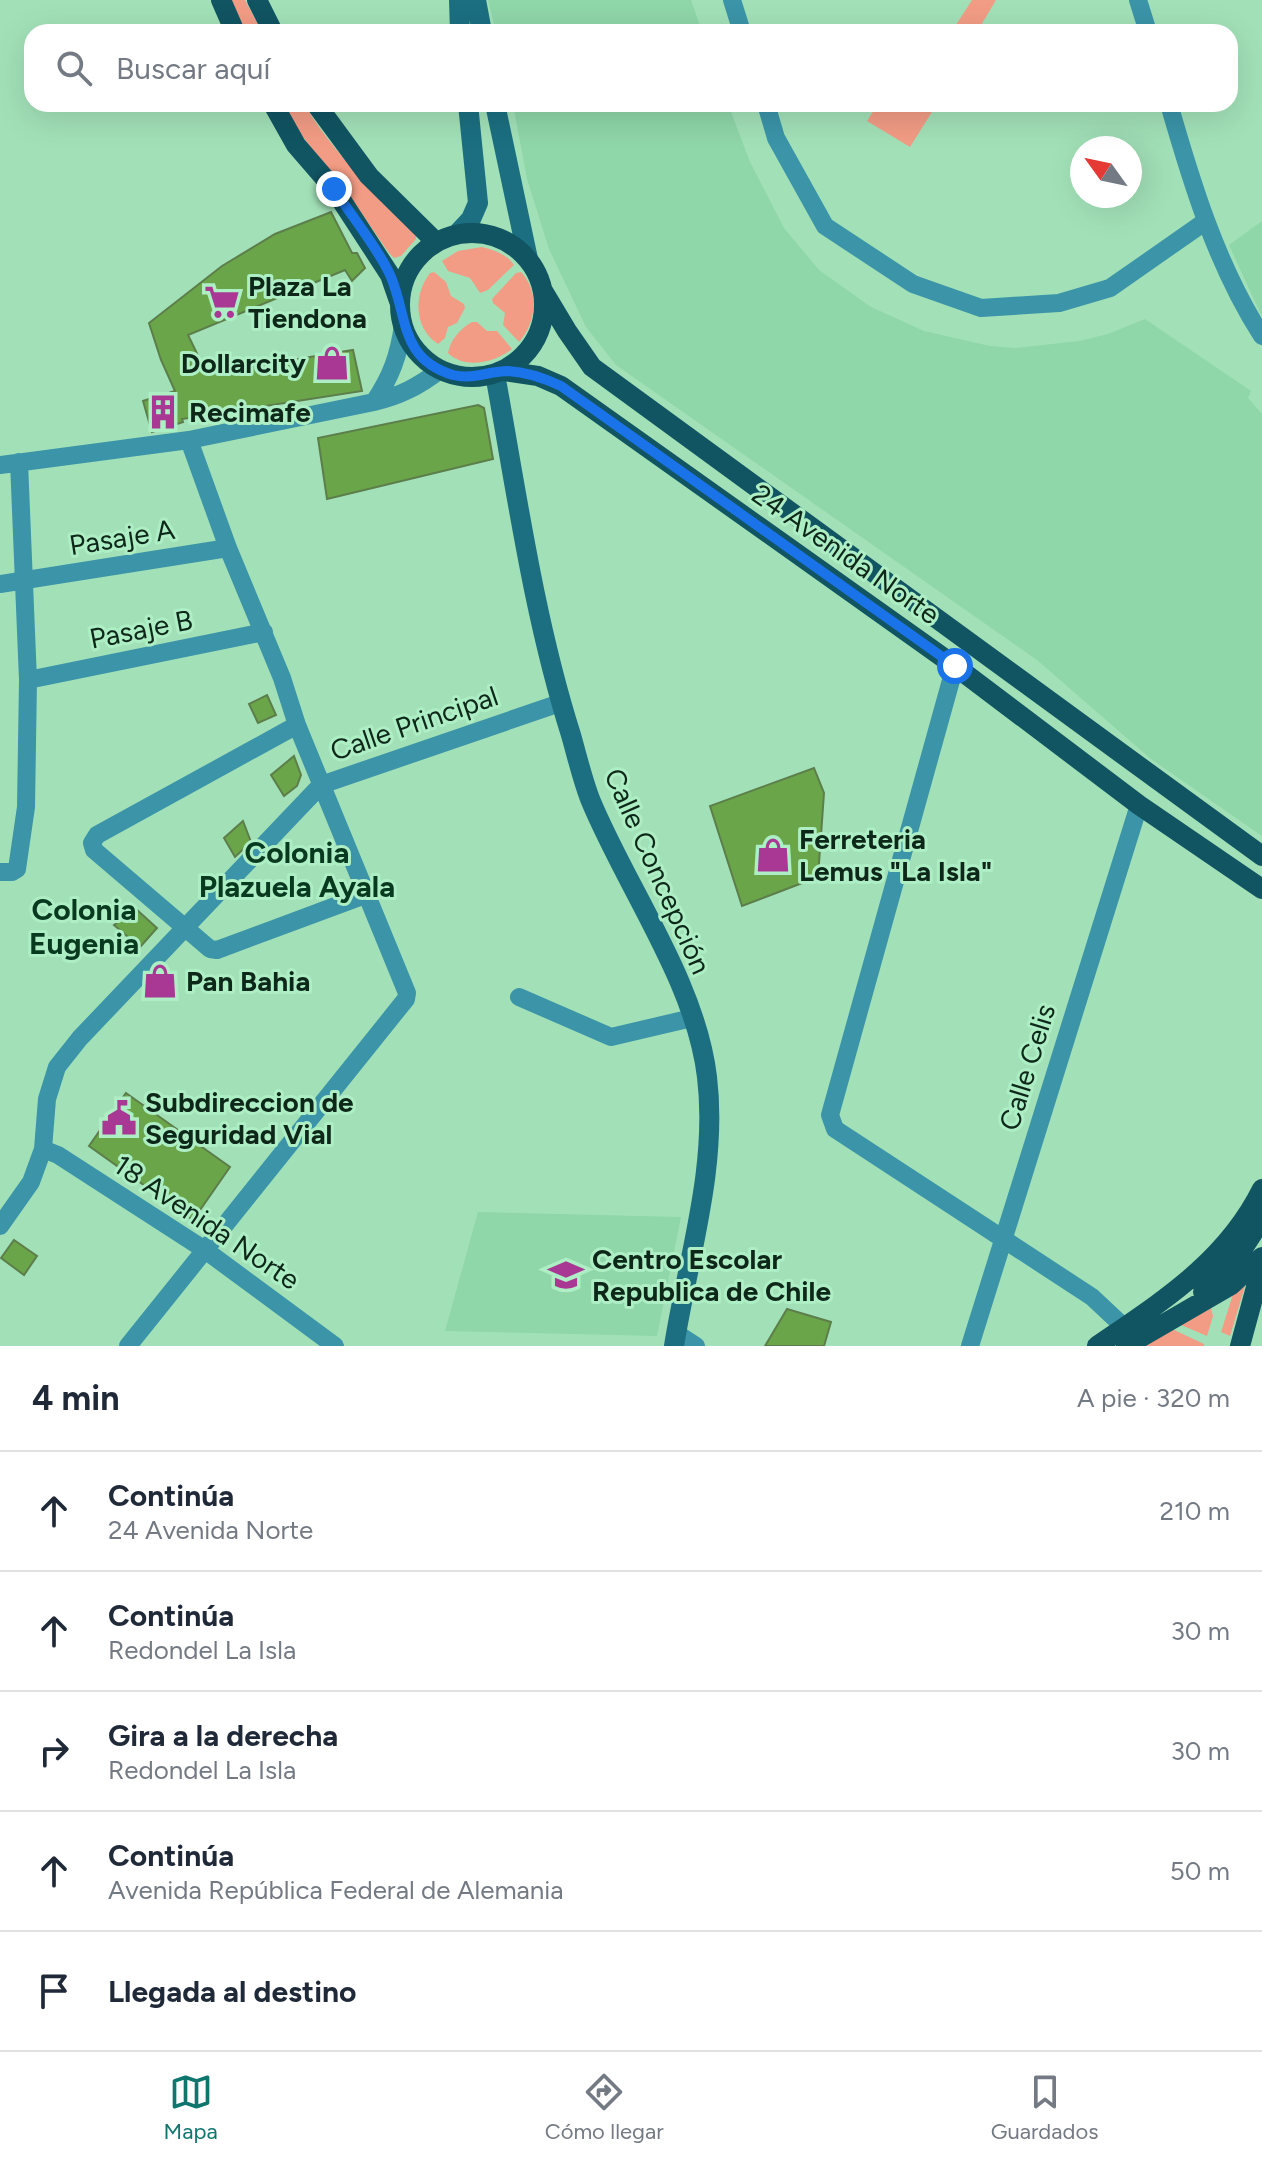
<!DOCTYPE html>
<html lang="es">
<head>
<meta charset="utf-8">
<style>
	body { margin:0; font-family:Figtree,sans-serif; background:#f6f6f7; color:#1f2937 }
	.compass { position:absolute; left:1070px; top:136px; width:72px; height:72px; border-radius:50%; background:#fff; box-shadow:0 8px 32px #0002; rotate:303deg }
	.stop { position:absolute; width:24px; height:24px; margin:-18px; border:6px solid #1a73e8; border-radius:50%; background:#fff }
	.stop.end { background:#1a73e8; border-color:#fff; box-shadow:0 2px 8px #0008 }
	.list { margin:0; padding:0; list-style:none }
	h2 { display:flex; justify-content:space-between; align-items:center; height:104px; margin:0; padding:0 32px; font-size:34px }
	h2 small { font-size:26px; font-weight:400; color:#747a83 }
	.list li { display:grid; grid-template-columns:52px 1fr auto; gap:24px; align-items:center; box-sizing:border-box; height:120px; padding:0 32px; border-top:2px solid #e0e1e3 }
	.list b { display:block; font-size:30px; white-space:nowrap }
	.list p { margin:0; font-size:26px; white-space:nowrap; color:#747a83 }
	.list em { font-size:26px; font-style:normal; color:#747a83 }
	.icon { flex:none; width:44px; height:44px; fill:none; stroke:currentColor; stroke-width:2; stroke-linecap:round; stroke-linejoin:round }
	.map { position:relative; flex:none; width:1262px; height:1346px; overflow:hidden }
	.search { position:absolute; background:#fff; box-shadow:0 8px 32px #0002; left:24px; right:24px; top:24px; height:88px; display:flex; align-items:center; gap:20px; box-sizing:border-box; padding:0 28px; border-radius:24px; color:#747a83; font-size:30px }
	.sheet { height:704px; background:#fff }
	nav { display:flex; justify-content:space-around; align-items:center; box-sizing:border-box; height:112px; border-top:2px solid #e0e1e3; background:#fff; font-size:22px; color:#747a83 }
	nav a { display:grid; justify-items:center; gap:4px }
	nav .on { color:#0f766e }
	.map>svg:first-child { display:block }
	.built { fill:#8fd6a9 }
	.green { fill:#f29c85 }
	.building { fill:#6ba54a; stroke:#5c7e4a; stroke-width:2 }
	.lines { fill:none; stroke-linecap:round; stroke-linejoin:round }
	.street { stroke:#3b94a8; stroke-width:18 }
	.secondary { stroke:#1b6f81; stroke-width:20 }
	.primary { stroke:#115462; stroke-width:20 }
	.route { stroke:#1a73e8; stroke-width:10 }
	.labels { text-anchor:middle; stroke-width:6; stroke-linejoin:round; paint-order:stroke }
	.poi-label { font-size:28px; font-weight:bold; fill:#0d2718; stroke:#aeeec5; text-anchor:start }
	.street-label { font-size:28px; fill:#0d2718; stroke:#aeeec5 }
	.neighbourhood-label { font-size:30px; font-weight:bold; fill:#083a20; stroke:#aeeec5 }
</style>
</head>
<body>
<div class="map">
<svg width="1262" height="1346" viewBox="0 0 1262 1346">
	<rect width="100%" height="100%" fill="#a2e1b8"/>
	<!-- built -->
	<path class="built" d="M 488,0 L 691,0 L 702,32 L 496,32 Z
		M 513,104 L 728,104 L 750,162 L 784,228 L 819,270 L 871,307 L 924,331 L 990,346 L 1015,348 L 1079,341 L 1108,334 L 1145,319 L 1251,391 L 1248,398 L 1262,414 L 1262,836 L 1151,759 L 1037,660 L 616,365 L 586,327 L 549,249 L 527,179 Z
		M 1262,221 L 1262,317 L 1229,245 Z
		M 478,1212 L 681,1217 L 657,1336 L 445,1331 Z"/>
	<!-- green -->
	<path class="green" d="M 228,0 L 245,0 L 262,32 L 242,32 Z
		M 972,0 L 996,0 L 977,32 L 960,32 L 954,28 Z
		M 281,104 L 304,104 C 334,154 376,194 416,235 L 416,239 L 401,256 L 394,258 L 389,253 L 355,204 L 312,150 Z
		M 878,104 L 937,104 L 910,147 L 867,121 Z
		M 482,247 C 494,250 508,255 514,265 L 488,290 L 480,293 L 470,278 L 448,271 L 442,261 L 458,251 Z
		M 434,272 L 446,282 L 451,296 L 464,304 L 465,308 L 457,323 L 448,327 L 445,338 L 438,344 C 414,328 413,295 430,273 Z
		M 521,272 C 540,292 536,323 519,342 L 503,325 L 505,313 L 493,303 L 492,299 L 516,273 Z
		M 472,322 L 477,322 L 487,331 L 497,331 L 512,349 C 496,362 465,370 448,353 C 450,340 461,328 472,322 Z
		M 1245,1286 L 1230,1336 L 1221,1332 L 1233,1294 Z
		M 1211,1308 L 1213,1316 L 1207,1336 L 1181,1325 Z
		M 1172,1329 L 1204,1344 L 1204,1346 L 1145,1346 Z"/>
	<!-- building -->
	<path class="building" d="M 331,212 L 352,253 L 357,253 L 365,268 L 352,281 L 345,270 L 188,335 L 207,374 L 353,350 L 362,391 L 182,419 L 183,422 L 152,432 L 143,401 L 175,391 L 161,360 L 149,323 L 222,266 L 275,234 Z
		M 478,405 L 484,408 L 493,459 L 327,499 L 318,438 Z
		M 267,695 L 276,715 L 258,723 L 249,704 Z
		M 294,756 L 301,775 L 297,786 L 284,796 L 271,775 Z
		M 814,768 L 824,793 L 818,877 L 742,906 L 710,806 Z
		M 243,821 L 251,842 L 235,857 L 224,838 Z
		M 136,909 L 157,928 L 140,947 L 114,925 Z
		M 126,1093 L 230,1167 L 193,1220 L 89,1146 Z
		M 14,1240 L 37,1256 L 24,1275 L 1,1258 Z
		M 787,1309 L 831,1322 L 824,1346 L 765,1346 Z"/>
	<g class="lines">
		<!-- street -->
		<path class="street" d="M 732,0 L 742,32
			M 1138,0 L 1148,32
			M 766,104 L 776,138 L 825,226 L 913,284 L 981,308 L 1059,303 L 1110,288 L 1206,221
			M 1169,104 C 1192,184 1217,266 1262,336
			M 374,402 C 391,377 399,355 403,325
			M 0,465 L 189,440 L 374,402 C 400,396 419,386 440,370
			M 0,584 L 228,548
			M 955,666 L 830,1115 L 835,1129 L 1092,1297 L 1124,1327
			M 28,680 L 264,632
			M 297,725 L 97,835 L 92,843 L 94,850 L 210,949 L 217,950 L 365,895
			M 0,872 L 12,872 L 17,869 L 26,807 L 28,680 L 19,462
			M 519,997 L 611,1037 L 692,1018
			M 43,1149 L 58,1155 L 205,1250 L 335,1346
			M 0,1226 L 31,1182 L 43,1149 L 47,1099 L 57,1067 L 80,1038 L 321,785 L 560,703
			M 676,1333 L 696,1346
			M 128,1346 L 406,999 L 407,993 L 297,725 L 282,678 L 228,548 L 189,440
			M 970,1346 L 1139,805"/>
		<!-- secondary -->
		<path class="secondary" d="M 459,0 L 460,32
			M 476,0 L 482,32
			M 495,104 L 528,259
			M 457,234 L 471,219 L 478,203 L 468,104
			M 495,374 C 517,495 534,618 571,735 C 577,756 582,778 590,799 C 626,887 696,982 707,1077 C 718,1167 688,1258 674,1346"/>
		<!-- primary -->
		<path class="primary" d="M 221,0 L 235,32
			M 257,0 L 273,32
			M 273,104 L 296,145 L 334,189 L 390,275 L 399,301
			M 316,104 L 369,176 L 436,242
			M400 305a72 72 0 1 1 144 0a72 72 0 1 1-144 0Z
			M 543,291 L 567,331 L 592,367 L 1262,856
			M 504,371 L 538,376 L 561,386 L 955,666 L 1139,805 L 1262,889
			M 1203,1292 L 1238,1256 L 1262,1219
			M 1097,1346 C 1161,1302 1226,1262 1262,1189
			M 1126,1346 L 1231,1285 L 1262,1257
			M 1240,1346 L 1262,1265"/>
	</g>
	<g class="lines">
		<!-- route -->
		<path class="route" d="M 334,189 C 350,214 380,251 391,277 C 408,318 400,359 453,375 C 473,380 489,371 508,371 C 527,372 544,378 561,386 L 955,666"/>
	</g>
	<!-- icons -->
	<defs>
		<g id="supermarket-bare" transform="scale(2.76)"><path d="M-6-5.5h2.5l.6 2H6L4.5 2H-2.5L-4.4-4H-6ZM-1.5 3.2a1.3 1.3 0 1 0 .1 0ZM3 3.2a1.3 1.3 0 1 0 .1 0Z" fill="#a83894" stroke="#aeeec5" stroke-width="2.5" paint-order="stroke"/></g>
		<g id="shop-bare" transform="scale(2.76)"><path d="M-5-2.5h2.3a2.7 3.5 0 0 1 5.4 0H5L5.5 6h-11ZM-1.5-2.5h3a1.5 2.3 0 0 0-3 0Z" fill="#a83894" stroke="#aeeec5" stroke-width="2.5" paint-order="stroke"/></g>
		<g id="building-bare" transform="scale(2.76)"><path d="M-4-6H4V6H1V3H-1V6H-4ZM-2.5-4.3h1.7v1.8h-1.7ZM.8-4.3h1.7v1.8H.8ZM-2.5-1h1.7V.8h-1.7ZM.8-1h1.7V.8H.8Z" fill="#a83894" stroke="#aeeec5" stroke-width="2.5" paint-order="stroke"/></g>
		<g id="civic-bare" transform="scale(2.76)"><path d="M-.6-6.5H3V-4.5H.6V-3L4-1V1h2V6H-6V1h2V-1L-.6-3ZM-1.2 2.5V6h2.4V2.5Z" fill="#a83894" stroke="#aeeec5" stroke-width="2.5" paint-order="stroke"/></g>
		<g id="school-bare" transform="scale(2.76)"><path d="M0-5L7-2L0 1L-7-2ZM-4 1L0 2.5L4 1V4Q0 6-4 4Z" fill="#a83894" stroke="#aeeec5" stroke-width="2.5" paint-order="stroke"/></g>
	</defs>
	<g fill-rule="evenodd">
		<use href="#supermarket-bare" x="222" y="302"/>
		<use href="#shop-bare" x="332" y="363"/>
		<use href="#building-bare" x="163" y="412"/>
		<use href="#shop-bare" x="773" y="855"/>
		<use href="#shop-bare" x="160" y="981"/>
		<use href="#civic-bare" x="119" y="1118"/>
		<use href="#school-bare" x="566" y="1275"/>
	</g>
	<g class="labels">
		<!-- poi labels -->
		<g class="poi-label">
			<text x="248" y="296">Plaza La<tspan x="248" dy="32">Tiendona</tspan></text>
			<text x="306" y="373" text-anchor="end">Dollarcity</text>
			<text x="189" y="422">Recimafe</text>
			<text x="799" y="849">Ferreteria<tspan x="799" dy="32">Lemus "La Isla"</tspan></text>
			<text x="186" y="991">Pan Bahia</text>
			<text x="145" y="1112">Subdireccion de<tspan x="145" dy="32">Seguridad Vial</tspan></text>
			<text x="592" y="1269">Centro Escolar<tspan x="592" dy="32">Republica de Chile</tspan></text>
		</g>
		<!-- street labels -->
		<g class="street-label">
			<text transform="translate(122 537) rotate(-9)" y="10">Pasaje A</text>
			<text transform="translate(846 554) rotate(35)" y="10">24 Avenida Norte</text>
			<text transform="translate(141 629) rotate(-11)" y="10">Pasaje B</text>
			<text transform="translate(414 723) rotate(-19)" y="10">Calle Principal</text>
			<text transform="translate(658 871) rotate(66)" y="10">Calle Concepción</text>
			<text transform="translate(1027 1067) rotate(-73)" y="10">Calle Celis</text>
			<text transform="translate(207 1222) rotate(34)" y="10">18 Avenida Norte</text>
		</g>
		<!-- neighbourhood labels -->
		<g class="neighbourhood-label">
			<text x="297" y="863">Colonia<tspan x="297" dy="34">Plazuela Ayala</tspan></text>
			<text x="84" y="920">Colonia<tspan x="84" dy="34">Eugenia</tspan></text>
		</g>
	</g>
</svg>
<svg class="compass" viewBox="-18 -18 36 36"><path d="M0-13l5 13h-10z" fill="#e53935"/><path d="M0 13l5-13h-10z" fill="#747a83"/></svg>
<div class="stop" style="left:955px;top:666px"></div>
<div class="stop end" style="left:334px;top:189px"></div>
<div class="search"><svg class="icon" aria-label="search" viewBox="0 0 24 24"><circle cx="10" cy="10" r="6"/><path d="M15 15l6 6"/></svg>Buscar aquí</div>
</div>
<section class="sheet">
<h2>4 min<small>A pie · 320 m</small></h2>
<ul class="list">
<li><svg class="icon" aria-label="ahead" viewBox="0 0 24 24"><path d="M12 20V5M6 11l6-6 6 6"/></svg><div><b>Continúa</b><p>24 Avenida Norte</p></div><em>210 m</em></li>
<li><svg class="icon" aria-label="ahead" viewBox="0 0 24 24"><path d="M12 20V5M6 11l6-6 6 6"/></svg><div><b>Continúa</b><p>Redondel La Isla</p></div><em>30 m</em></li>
<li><svg class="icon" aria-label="right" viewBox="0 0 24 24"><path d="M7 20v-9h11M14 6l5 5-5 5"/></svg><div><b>Gira a la derecha</b><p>Redondel La Isla</p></div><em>30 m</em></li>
<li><svg class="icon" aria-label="ahead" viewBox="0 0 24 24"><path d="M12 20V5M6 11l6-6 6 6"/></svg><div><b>Continúa</b><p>Avenida República Federal de Alemania</p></div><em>50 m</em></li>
<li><svg class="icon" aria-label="arrive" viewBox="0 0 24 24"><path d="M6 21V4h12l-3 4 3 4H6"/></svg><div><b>Llegada al destino</b></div></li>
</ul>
</section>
<nav>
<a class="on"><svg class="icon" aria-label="map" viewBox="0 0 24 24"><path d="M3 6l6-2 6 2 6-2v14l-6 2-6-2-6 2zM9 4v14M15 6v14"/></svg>Mapa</a>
<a><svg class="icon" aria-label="directions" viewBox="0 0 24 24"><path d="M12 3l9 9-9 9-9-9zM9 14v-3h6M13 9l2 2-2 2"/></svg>Cómo llegar</a>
<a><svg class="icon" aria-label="saved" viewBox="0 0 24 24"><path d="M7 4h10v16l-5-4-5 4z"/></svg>Guardados</a>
</nav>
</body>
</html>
